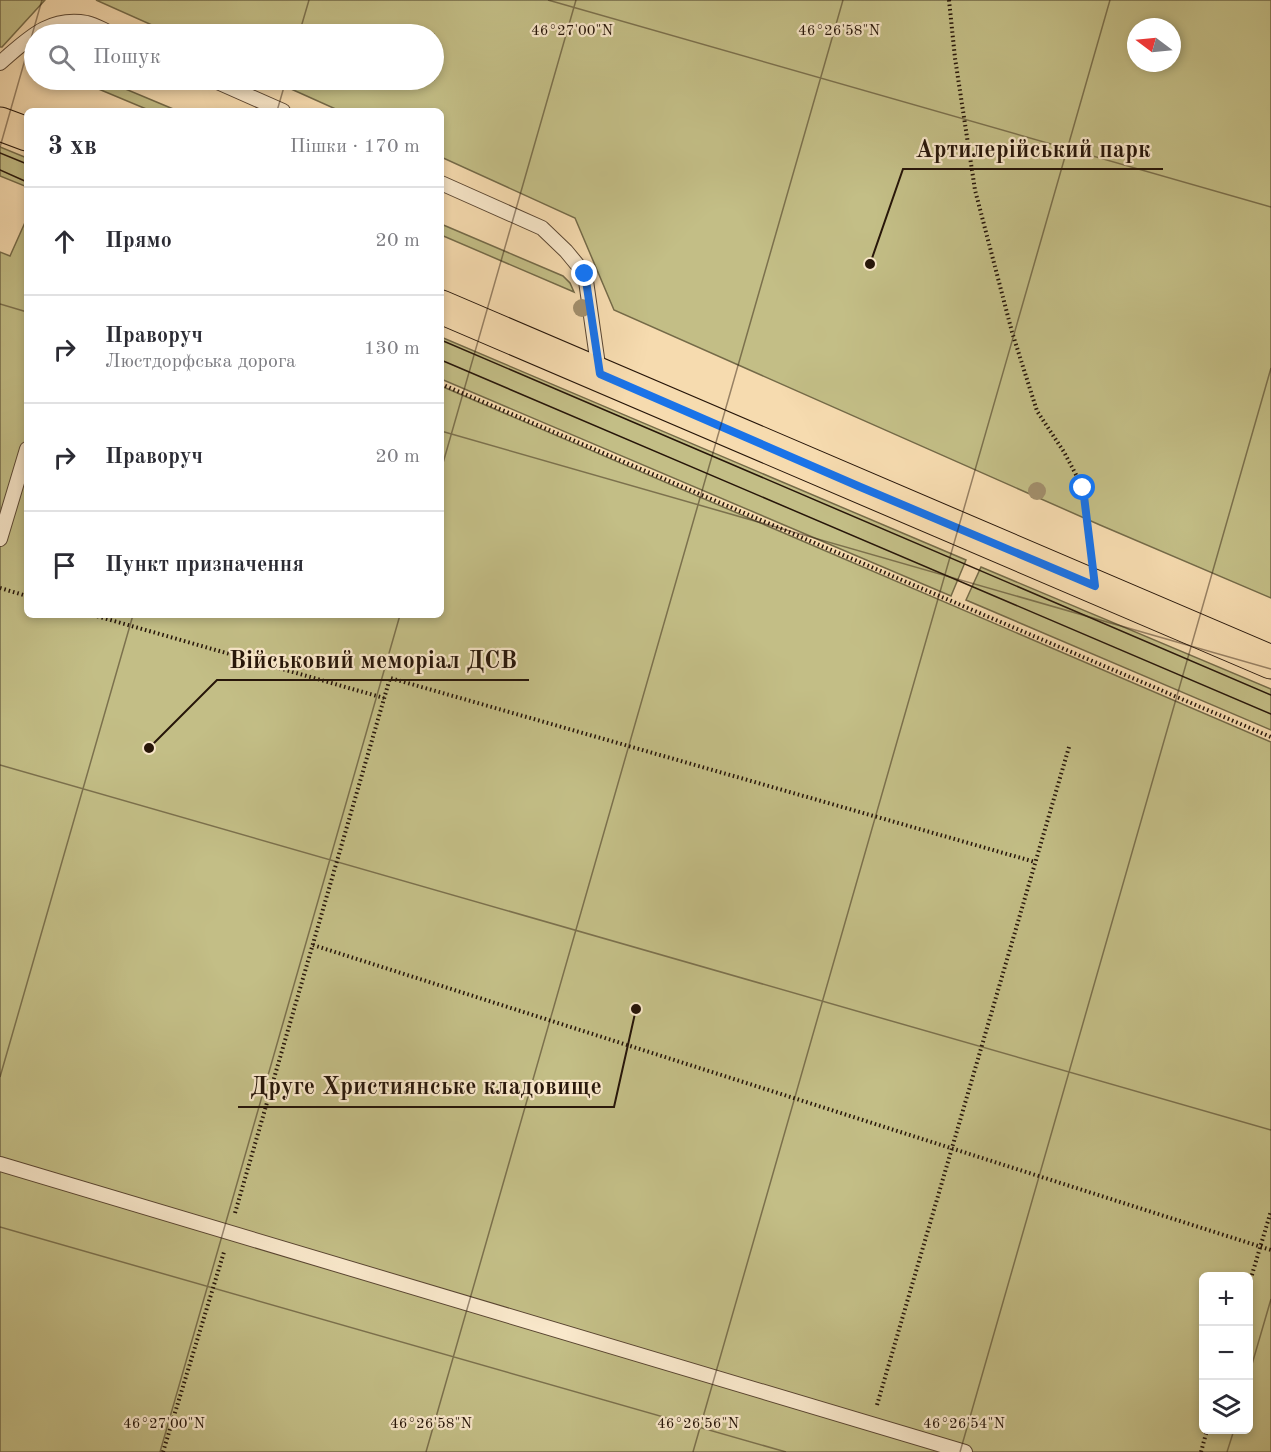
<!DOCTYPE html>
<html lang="uk">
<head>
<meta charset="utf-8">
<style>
	body { margin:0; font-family:"Old Standard TT",serif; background:#f7f7f7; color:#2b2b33 }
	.controls { position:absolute; right:18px; bottom:18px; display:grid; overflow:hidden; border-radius:9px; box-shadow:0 3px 9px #0003 }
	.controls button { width:54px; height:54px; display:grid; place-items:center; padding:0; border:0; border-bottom:2px solid #e1e1e2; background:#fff; color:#2b2b33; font:30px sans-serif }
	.compass { position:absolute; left:1127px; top:18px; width:54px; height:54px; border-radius:50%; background:#fff; box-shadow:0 3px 9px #0003; rotate:286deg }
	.stop { position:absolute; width:18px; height:18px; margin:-14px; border:4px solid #1a73e8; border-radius:50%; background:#fff }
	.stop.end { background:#1a73e8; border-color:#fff; box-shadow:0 2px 6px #0008 }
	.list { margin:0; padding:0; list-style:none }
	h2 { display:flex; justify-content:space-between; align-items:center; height:78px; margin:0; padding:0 24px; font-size:26px }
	h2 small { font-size:20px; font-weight:400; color:#7c7c81 }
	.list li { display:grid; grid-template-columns:39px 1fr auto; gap:18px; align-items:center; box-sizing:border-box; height:108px; padding:0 24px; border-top:2px solid #e1e1e2 }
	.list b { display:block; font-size:22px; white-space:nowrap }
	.list p { margin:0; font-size:20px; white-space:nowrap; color:#7c7c81 }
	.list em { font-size:20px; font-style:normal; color:#7c7c81 }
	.icon { flex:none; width:33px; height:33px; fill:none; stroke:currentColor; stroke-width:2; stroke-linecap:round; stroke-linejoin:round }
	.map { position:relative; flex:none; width:1271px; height:1452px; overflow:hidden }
	.search { position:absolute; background:#fff; box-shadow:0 3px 9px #0003; left:24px; top:24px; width:420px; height:66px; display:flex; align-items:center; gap:15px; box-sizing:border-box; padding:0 21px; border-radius:33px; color:#7c7c81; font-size:22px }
	.panel { position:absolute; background:#fff; box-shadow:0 3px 9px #0003; left:24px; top:108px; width:420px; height:510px; border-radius:9px }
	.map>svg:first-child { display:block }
	.green { fill:#c3be86; stroke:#746a48; stroke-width:1.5; fill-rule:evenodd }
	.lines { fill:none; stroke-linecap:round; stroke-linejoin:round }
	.service-casing { stroke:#5a4632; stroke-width:16 }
	.primary-casing { stroke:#261509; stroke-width:35 }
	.path { stroke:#261509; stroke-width:4; stroke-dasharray:1.5 3; stroke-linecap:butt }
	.service { stroke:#f9e8cb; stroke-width:14 }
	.primary { stroke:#f6dbaf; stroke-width:33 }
	.tram { stroke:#261509; stroke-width:1.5 }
	.tree { fill:#a28f6c }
	.route { stroke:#1a73e8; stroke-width:8 }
	.ticks { fill:none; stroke:#261509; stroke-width:1.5; stroke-opacity:0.45 }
	.ticks-label { font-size:15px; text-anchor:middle; fill:#261509; stroke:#f9e8cb; stroke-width:4.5; stroke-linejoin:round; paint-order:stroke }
	.leader { fill:none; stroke:#261509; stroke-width:2 }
	.callout-dot { fill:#261509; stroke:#f9e8cb; stroke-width:2 }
	.callout-label { font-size:24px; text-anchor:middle; font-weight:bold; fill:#261509; stroke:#f9e8cb; stroke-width:4.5; stroke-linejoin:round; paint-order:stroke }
</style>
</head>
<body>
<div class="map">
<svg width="1271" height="1452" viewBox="0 0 1271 1452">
	<rect width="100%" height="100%" fill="#f6dbaf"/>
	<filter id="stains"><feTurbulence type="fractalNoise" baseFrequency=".00333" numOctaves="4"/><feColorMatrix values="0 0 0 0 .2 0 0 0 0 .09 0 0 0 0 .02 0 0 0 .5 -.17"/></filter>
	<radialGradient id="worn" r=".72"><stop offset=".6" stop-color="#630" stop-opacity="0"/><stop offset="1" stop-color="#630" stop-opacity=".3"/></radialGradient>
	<!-- green -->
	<path class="green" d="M 0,0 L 45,0 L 2,47 L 0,47 Z
		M 96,0 L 1271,0 L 1271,598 L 1100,525 L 614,310 L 575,218 L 441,157 L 441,111 L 340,111 L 271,80 L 434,80 L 434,34 L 172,34 ZM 1136,27 L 1172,27 L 1172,63 L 1136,63 Z
		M 77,80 L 104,80 L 178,111 L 151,111 Z
		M 0,147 L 27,158 L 27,187 L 0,176 Z
		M 27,218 L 27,615 L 441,615 L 441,386 L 1271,742 L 1271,1452 L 0,1452 L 0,252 L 10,256 ZM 1204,1276 L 1248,1276 L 1248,1430 L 1204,1430 Z
		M 441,224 L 563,276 L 570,283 L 574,292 L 441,235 Z
		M 441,337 L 966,560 L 951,596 L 441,379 Z
		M 981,567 L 1271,689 L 1271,730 L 966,600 Z"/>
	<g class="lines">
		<!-- service casing -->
		<g class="service-casing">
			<path id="service" d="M 0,63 C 27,40 48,16 87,23 C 96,25 105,31 113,34
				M 213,80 L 283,111
				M 441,183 L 542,228 L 566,251 L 585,274 L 599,372
				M 0,539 L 27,449
				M 0,1164 L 965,1452"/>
		</g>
		<!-- primary casing -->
		<g class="primary-casing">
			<path id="primary" d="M 0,124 L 27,134
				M 441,307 L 1271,662"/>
		</g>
		<!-- path -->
		<path class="path" d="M 949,0 L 955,58 L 975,190 L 1012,332 L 1037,411 L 1064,452 L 1083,488 L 1091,553
			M 441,384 L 1271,737
			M 0,588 L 27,596
			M 93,615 L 384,698
			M 313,945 L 1271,1250
			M 235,1213 L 390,678 L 1035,862
			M 1248,1288 L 1271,1211
			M 877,1405 L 1069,747
			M 163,1452 L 224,1252
			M 1201,1452 L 1207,1430"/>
		<!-- service -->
		<use href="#service" class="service"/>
		<!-- primary -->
		<use href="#primary" class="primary"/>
		<!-- tram -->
		<path class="tram" d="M 0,153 L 27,164
			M 0,170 L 27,182
			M 441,340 L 1271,695
			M 441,360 L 1271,714"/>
	</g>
	<!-- trees -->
	<g class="tree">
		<circle cx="582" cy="308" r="9"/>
		<circle cx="1037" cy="491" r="9"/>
	</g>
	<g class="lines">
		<!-- route -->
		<path class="route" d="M 585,274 L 600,374 L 858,486 L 1095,586 L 1083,488"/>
	</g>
	<!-- ticks -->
	<path class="ticks" d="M 548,0 L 1271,207M 299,34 L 309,0M 277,111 L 286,80M 0,147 L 42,0M 0,304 L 27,312M 441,431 L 1271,669M 441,470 L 576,0M 0,765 L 1271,1130M 0,1077 L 133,615M 0,1227 L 786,1452M 1248,1378 L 1271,1299M 160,1452 L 400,615M 426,1452 L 843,0M 693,1452 L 1110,0M 960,1452 L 1271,368M 1227,1452 L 1234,1430"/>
	<g class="ticks-label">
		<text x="572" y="35">46°27'00"N</text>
		<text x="839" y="35">46°26'58"N</text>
		<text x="164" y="1428">46°27'00"N</text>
		<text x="431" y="1428">46°26'58"N</text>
		<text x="698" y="1428">46°26'56"N</text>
		<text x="964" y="1428">46°26'54"N</text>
	</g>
	<!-- callouts -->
	<path class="leader" d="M870 264L903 169H1163M149 748L217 680H529M636 1009L614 1107H238"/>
	<g class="callout-dot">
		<circle cx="870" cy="264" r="6"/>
		<circle cx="149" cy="748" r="6"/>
		<circle cx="636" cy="1009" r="6"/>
	</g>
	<g class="callout-label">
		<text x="1033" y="157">Артилерійський парк</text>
		<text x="373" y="668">Військовий меморіал ДСВ</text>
		<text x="426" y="1094">Друге Християнське кладовище</text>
	</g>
	<rect width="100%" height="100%" filter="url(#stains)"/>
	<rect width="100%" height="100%" fill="url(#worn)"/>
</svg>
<div class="controls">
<button>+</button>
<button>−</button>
<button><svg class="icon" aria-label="layers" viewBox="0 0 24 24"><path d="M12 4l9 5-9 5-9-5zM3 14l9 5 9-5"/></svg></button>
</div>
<svg class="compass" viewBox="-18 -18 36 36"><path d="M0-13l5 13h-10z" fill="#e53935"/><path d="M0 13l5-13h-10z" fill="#7c7c81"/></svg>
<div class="stop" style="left:1083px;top:488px"></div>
<div class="stop end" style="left:585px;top:274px"></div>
<div class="search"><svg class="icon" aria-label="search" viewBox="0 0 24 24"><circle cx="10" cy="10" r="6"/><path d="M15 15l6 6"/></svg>Пошук</div>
<section class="panel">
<h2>3 хв<small>Пішки · 170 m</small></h2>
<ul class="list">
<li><svg class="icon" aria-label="ahead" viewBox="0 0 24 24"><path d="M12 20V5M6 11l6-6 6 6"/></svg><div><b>Прямо</b></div><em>20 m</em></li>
<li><svg class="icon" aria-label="right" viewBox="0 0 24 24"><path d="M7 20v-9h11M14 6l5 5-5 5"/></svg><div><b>Праворуч</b><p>Люстдорфська дорога</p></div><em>130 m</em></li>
<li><svg class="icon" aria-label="right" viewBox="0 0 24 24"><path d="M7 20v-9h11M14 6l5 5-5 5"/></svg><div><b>Праворуч</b></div><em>20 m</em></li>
<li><svg class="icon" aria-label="arrive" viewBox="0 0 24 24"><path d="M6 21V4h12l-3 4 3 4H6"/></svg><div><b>Пункт призначення</b></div></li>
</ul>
</section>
</div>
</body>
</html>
